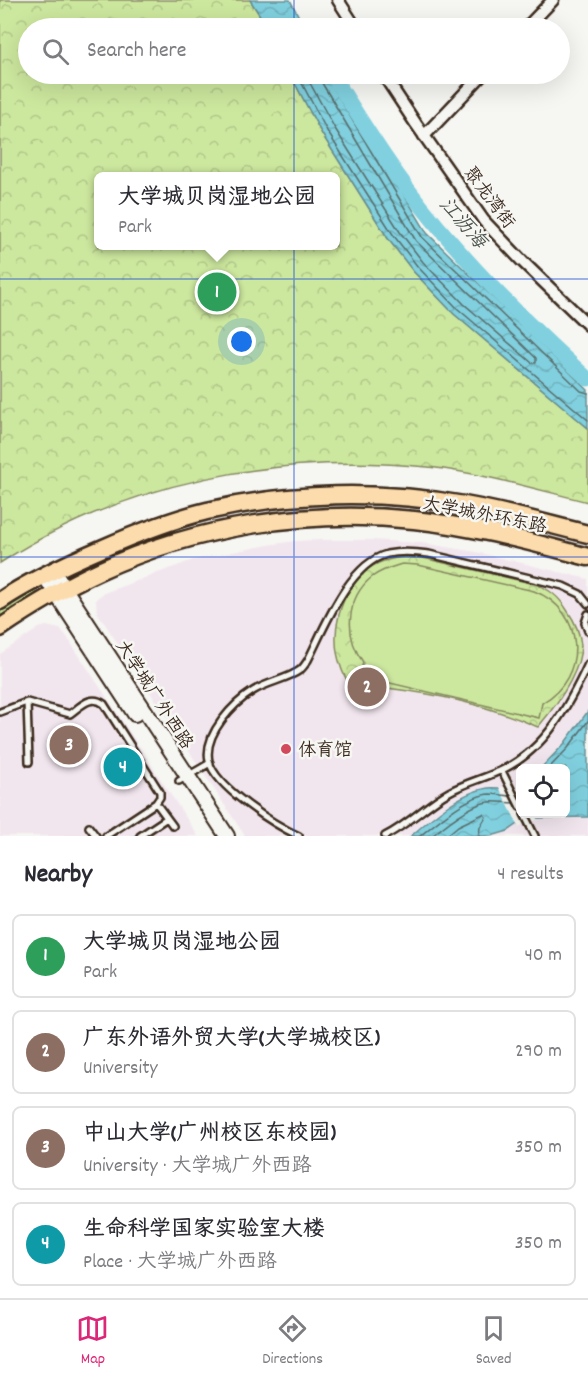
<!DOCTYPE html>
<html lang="en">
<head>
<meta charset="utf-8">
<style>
	body { margin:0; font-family:Dekko,"LXGW WenKai TC",sans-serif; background:#f2f2f3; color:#2b2b33 }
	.controls { position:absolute; right:18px; bottom:18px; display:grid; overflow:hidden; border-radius:9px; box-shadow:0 6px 24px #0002 }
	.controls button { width:54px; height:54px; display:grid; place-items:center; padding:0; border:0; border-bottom:2px solid #e1e1e2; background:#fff; color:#2b2b33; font:30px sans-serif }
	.you { position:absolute; left:242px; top:342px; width:21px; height:21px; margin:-15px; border:4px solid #fff; border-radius:50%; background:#1a73e8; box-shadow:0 0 0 9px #1a73e833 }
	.badge { display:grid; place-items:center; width:39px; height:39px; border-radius:50%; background:#db2777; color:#fff; font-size:20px; font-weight:700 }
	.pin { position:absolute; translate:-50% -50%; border:3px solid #fff; box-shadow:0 2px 6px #0006 }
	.popup { position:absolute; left:94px; top:172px; width:246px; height:78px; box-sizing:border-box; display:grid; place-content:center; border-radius:9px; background:#fff; filter:drop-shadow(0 2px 4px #0005); font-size:20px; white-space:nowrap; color:#7c7c81 }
	.popup b { font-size:22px; color:#2b2b33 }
	.popup::after { content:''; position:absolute; left:50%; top:100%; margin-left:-12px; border:12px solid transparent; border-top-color:#fff }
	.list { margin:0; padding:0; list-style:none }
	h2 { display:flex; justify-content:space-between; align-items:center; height:78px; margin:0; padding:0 24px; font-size:26px }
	h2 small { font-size:20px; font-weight:400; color:#7c7c81 }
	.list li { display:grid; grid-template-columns:39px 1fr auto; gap:18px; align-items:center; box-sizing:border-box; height:84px; margin:0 12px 12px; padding:0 12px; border:2px solid #e1e1e2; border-radius:9px }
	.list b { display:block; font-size:22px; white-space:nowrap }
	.list p { margin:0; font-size:20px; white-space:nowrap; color:#7c7c81 }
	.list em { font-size:20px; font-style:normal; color:#7c7c81 }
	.icon { flex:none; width:33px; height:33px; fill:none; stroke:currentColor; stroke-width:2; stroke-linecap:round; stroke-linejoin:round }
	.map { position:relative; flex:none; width:588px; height:836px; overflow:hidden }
	.search { position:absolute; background:#fff; box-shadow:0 6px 24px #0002; left:18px; right:18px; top:18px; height:66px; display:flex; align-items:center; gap:15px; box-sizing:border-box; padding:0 21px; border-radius:33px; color:#7c7c81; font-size:22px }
	.sheet { height:462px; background:#fff }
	nav { display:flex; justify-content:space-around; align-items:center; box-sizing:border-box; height:84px; border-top:2px solid #e1e1e2; background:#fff; font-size:16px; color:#7c7c81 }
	nav a { display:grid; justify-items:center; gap:3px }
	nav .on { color:#db2777 }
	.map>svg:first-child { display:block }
	.built { fill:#f2e6ee; fill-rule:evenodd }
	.grass { fill:url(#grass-tufts); stroke:#84885e; stroke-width:1.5 }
	.park { fill:url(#park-crowns); stroke:#84885e; stroke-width:1.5; fill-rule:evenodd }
	.garden { fill:#cce79e; stroke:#84885e; stroke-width:1.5 }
	.water { fill:url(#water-waves); stroke:#658e92; stroke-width:1.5 }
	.pier { fill:#f6f6f2 }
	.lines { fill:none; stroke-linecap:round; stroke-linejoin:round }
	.shore { stroke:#576c6b; stroke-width:1.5 }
	.river { stroke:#81d0df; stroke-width:15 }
	.service-casing { stroke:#3b2a1e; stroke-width:10 }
	.minor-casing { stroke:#3b2a1e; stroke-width:15 }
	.secondary-casing { stroke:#3b2a1e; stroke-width:18 }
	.primary-casing { stroke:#3b2a1e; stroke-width:21 }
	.service { stroke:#f6f6f2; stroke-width:5 }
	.minor { stroke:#f6f6f2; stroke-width:10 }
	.secondary { stroke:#f6f6f2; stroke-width:14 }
	.primary { stroke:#fcdcac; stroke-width:16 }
	.grid { fill:none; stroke:#1d4ed8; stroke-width:1.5; stroke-opacity:0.55 }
	.poi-dot { fill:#d1495b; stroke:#f6f6f2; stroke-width:2 }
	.labels { text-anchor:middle; stroke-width:5; stroke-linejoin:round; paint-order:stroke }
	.street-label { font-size:18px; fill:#3b2a1e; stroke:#f6f6f2 }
	.poi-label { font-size:18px; fill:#3b2a1e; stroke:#f6f6f2; text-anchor:start }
	.water-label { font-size:20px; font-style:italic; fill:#4c544e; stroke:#f6f6f2 }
</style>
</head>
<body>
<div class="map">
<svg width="588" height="836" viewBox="0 0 588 836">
	<defs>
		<pattern id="grass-tufts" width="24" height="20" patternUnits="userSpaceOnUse" patternTransform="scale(1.5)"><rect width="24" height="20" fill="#cce79e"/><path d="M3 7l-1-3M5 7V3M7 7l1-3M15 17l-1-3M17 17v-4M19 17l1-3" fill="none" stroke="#b0c688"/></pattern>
		<pattern id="park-crowns" width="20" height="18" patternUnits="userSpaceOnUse" patternTransform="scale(1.5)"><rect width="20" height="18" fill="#cce79e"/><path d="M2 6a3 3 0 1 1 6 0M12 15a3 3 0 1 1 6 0" fill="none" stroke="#b0c688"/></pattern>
		<pattern id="water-waves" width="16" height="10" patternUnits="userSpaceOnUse" patternTransform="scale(1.5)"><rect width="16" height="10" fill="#81d0df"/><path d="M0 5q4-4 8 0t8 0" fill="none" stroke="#70b3bf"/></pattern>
	</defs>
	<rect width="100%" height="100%" fill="#f6f6f2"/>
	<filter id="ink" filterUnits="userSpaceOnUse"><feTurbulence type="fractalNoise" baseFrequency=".0167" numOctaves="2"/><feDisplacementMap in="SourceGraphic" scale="12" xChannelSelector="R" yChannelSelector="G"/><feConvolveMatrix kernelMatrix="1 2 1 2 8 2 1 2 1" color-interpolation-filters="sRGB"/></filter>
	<g filter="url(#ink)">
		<!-- built -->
		<path class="built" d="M 321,540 L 372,540 L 422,543 L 476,552 L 588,579 L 588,836 L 245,836 L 97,612 L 96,601 L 97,598 L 104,593 L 193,560 L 268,545 L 295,541 ZM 520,768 L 566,768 L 566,814 L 520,814 Z
			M 46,626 L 60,629 L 65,634 L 198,836 L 0,836 L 0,654 L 39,628 Z"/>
		<!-- grass -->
		<path class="grass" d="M 33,589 L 37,591 L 35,596 L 0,619 L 0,609 Z"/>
		<!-- park -->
		<path class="park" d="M 0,0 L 250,0 L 268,28 L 28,28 L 28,74 L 290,74 L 322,134 L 389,240 L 413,271 L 454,314 L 588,428 L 588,502 C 535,489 482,473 428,467 C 280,452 125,481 0,563 ZM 98,176 L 336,176 L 336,246 L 98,246 Z
			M 406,557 L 423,558 L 535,584 C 550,589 559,597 567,610 C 574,620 580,632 581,645 C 581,672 555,707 538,727 C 492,707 443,695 394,689 C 380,687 365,684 352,688 C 348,681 343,675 341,667 C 329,635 339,592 367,570 C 378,561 392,558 406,557 Z"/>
		<!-- garden -->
		<path class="garden" d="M 402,564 L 418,565 L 534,591 C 586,611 588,677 542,703 L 539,718 L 360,676 L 363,662 C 344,636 346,598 372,577 C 381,570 392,567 402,564 Z"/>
		<!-- water -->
		<path class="water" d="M 250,0 L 290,0 L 305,28 L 268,28 Z
			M 290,74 L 332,74 L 427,233 L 588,390 L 588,428 L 454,314 L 413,271 L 389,240 L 322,134 Z
			M 588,711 L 588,817 L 532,818 L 521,822 L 508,831 L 491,836 L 411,836 C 431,818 460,792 488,788 C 496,787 505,789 513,790 L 520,814 L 566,814 L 566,768 L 541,768 L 564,744 Z"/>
		<!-- pier -->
		<path class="pier" d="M 520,784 L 520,814 L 534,814 L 538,820 L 526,823 L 519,827 L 499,787 L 512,787 Z"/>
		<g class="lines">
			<!-- shore -->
			<path class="shore" d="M 297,74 L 327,131 L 394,236 L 418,267 L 458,309 L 588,420
				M 305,74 L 334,127 L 400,232 L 423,262 L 464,304 L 532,363 L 536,363 L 536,358 L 416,241 L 322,83 L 320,74
				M 327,74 L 328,79 L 422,237 L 581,391 L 588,393
				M 549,768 L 568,748 L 588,721
				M 420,836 C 437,822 468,795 490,794 C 497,794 503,795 510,796
				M 432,836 C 445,825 472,803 489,802 C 497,801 506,803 514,803
				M 446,836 L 458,826 L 483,814 L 486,817 L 480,827 L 479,836"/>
			<!-- river -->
			<path class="river" d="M 332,74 C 355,111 378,149 405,185 C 458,256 522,319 588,379"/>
			<!-- service casing -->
			<g class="service-casing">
				<path id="service" d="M 588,614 L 585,623 L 588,631
					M 27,702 L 29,762
					M 0,712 L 27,702 L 70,714 C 81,706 91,694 104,704 L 160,792 L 160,797 L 156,803 L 106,836
					M 502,771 L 520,807
					M 179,781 L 210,763
					M 156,803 L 173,826
					M 524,814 L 535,836
					M 89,827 L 96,836
					M 140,836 L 167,818
					M 299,836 C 275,825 215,787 209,761 C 203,734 234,703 253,691 C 267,682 288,679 300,670 C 303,668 306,663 308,660 C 325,626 349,564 387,554 C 401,551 415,552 429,554 L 563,586 L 580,594 L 588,604
					M 385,836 C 409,824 427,804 449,792 C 467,782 486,778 504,769 C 546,748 569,705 588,664"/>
			</g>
			<!-- minor casing -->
			<g class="minor-casing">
				<path id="minor" d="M 338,0 L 356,28
					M 526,28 L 553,0
					M 383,74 L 416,124 L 484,221 L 522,261 L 588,325
					M 424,136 L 483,74"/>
			</g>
			<!-- secondary casing -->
			<g class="secondary-casing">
				<path id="secondary" d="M 53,571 L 227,836
					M 44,575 L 135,714"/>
			</g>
			<!-- primary casing -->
			<g class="primary-casing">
				<path id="primary" d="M 0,601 C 31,580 66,564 101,549 C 135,534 170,520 207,511 C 291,492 380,490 464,505 C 506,512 547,524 588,534
					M 0,628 C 31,607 64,587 99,571 C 196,526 308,509 414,520 C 473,526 531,542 588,557"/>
			</g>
			<!-- service -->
			<use href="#service" class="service"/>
			<!-- minor -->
			<use href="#minor" class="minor"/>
			<!-- secondary -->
			<use href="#secondary" class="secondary"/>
			<!-- primary -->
			<use href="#primary" class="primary"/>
		</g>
	</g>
	<!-- grid -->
	<path class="grid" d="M 294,0 L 294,28M 294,74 L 294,836M 0,279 L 588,279M 0,557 L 588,557"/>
	<!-- markers -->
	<circle class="poi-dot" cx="286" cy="749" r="6"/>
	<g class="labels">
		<!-- street labels -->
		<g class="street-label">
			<text transform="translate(490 197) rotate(53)" y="6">聚龙湾街</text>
			<text transform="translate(485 514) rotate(11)" y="6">大学城外环东路</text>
			<text transform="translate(155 694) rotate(57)" y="6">大学城广外西路</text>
		</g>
		<!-- poi labels -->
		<g class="poi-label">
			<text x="298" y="755">体育馆</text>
		</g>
		<!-- water labels -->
		<g class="water-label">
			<text transform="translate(464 222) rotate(49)" y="7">江沥海</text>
		</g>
	</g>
</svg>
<div class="controls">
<button><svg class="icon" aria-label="locate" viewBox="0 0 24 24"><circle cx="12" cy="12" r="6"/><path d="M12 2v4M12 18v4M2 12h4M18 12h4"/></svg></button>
</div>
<div class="you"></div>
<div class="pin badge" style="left:217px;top:292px;background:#2e9e5b">1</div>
<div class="popup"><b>大学城贝岗湿地公园</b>Park</div>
<div class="pin badge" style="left:367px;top:687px;background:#8d6e63">2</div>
<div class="pin badge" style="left:69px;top:745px;background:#8d6e63">3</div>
<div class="pin badge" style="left:123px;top:767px;background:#0f9aa8">4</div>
<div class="search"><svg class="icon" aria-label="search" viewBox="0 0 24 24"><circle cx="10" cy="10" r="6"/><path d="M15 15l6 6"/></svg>Search here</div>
</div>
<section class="sheet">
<h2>Nearby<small>4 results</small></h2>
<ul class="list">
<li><span class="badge" style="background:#2e9e5b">1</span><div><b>大学城贝岗湿地公园</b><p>Park</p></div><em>40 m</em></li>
<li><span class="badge" style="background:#8d6e63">2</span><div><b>广东外语外贸大学(大学城校区)</b><p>University</p></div><em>290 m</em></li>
<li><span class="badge" style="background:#8d6e63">3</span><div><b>中山大学(广州校区东校园)</b><p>University · 大学城广外西路</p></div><em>350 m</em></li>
<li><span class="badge" style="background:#0f9aa8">4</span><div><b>生命科学国家实验室大楼</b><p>Place · 大学城广外西路</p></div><em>350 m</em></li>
</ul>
</section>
<nav>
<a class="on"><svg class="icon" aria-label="map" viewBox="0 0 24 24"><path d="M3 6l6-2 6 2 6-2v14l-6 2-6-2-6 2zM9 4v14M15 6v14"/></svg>Map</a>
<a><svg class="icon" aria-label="directions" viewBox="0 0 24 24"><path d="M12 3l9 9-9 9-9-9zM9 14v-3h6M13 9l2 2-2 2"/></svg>Directions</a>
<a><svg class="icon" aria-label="saved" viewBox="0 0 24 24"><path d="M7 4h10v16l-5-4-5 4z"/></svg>Saved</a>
</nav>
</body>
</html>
